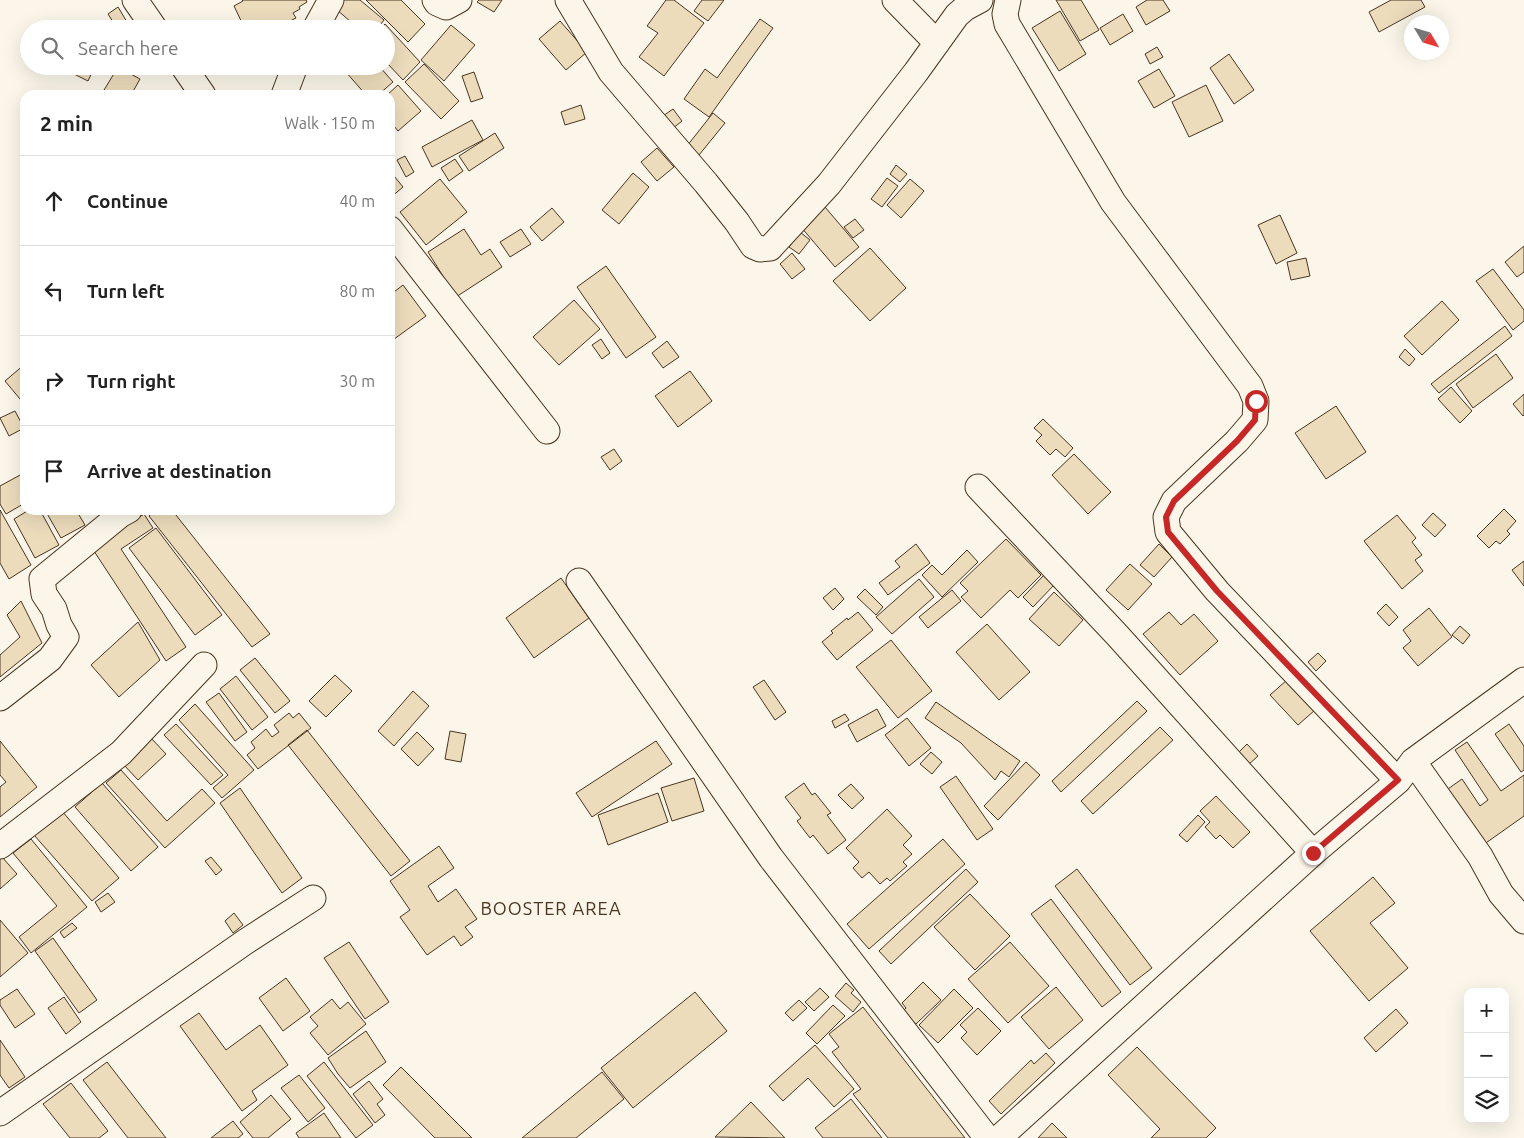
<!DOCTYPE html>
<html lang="en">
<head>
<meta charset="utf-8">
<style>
	body { margin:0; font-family:Ubuntu,sans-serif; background:#f2f2f2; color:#222 }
	.controls { position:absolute; right:15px; bottom:15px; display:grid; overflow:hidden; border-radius:10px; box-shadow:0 5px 20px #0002 }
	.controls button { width:45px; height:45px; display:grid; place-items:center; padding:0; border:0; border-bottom:1px solid #e0e0e0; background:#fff; color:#222; font:25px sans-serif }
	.compass { position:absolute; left:1404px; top:15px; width:45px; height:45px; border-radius:50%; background:#fff; box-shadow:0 5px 20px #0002; rotate:128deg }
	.stop { position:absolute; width:15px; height:15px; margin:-11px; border:4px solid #c62828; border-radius:50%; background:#fff }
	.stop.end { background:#c62828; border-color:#fff; box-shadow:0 1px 5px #0008 }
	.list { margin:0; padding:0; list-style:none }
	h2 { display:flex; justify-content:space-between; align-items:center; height:65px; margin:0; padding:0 20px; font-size:21px }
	h2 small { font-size:16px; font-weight:400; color:#767676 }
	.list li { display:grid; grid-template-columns:32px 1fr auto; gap:15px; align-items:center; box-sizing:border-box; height:90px; padding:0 20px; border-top:1px solid #e0e0e0 }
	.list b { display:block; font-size:19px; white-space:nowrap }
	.list em { font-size:16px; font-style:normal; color:#767676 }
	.icon { flex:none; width:28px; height:28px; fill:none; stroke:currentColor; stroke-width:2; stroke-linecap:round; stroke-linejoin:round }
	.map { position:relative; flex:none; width:1524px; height:1138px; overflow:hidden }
	.search { position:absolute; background:#fff; box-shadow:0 5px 20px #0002; left:20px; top:20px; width:375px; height:55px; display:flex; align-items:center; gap:12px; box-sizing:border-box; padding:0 18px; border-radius:28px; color:#767676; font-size:19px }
	.panel { position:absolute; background:#fff; box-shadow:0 5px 20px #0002; left:20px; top:90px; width:375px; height:425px; border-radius:15px }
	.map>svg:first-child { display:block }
	.building { fill:#ecdcbc; stroke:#4a3520 }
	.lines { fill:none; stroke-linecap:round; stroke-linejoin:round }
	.minor-casing { stroke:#4a3520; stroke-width:27 }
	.minor { stroke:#fbf6e9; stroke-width:25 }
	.route { stroke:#c62828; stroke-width:6 }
	.labels { text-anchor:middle; stroke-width:4; stroke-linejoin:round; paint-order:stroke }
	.quarter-label { font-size:18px; letter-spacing:1px; fill:#4a3520; stroke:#fbf6e9 }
</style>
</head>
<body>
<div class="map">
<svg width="1524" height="1138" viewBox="0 0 1524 1138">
	<rect width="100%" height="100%" fill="#fbf6e9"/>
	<!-- building -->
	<path class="building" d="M 242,0 L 306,0 L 307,2 L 299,7 L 300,9 L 293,13 L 296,18 L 274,29 L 261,29 L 259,23 L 245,29 L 234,6 L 243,1 Z
		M 344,0 L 360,0 L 384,20 L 377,29 L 359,29 L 336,9 Z
		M 366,0 L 401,0 L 425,24 L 408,42 Z
		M 479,0 L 502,0 L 494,12 L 477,2 Z
		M 666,0 L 674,0 L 704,23 L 664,76 L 639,57 L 658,33 L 647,26 Z
		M 702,0 L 724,0 L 708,21 L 694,11 Z
		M 1056,0 L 1081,0 L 1099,30 L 1080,41 Z
		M 1147,0 L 1163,0 L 1170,11 L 1146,25 L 1136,7 Z
		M 1391,0 L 1421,0 L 1425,7 L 1379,32 L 1369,12 Z
		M 118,7 L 127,22 L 117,28 L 108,14 Z
		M 1060,11 L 1086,54 L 1059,71 L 1032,28 Z
		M 1123,14 L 1133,31 L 1110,45 L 1100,28 Z
		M 760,19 L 773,28 L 709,117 L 684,99 L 705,69 L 717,78 Z
		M 337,20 L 347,29 L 329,29 Z
		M 560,21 L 587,52 L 566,70 L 539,39 Z
		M 385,24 L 420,62 L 403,80 L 386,62 L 386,29 L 380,29 Z
		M 451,25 L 475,45 L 444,81 L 421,60 Z
		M 1157,47 L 1163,57 L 1150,64 L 1145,54 Z
		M 1229,54 L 1254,90 L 1234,104 L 1210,68 Z
		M 424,64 L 459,101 L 441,119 L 405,82 Z
		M 75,66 L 95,66 L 88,81 L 72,73 Z
		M 351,66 L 379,66 L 393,82 L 378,95 L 366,95 L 345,71 Z
		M 118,67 L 140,79 L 131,95 L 101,95 Z
		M 1159,69 L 1175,96 L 1154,108 L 1138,81 Z
		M 474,72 L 483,98 L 471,102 L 462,76 Z
		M 398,85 L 421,111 L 398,131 L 390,121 L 390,95 L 387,95 Z
		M 1206,85 L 1223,121 L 1189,137 L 1172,102 Z
		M 581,105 L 585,119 L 565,125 L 561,112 Z
		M 673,109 L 682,121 L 672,129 L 663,116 Z
		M 713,113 L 725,123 L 699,155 L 687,146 Z
		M 472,120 L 483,140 L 432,167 L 422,147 Z
		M 495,133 L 504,148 L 469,171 L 459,156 Z
		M 657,148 L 674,167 L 657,181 L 641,162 Z
		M 405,156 L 414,172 L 406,177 L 397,160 Z
		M 455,159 L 463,171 L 449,181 L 441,168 Z
		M 896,165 L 907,174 L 900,182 L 890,174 Z
		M 390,171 L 403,187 L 390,198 Z
		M 633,173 L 649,187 L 619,224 L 602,210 Z
		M 887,178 L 898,186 L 882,207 L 871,199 Z
		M 440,179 L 467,212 L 426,245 L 400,212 Z
		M 910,179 L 924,191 L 901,218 L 887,205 Z
		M 825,207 L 859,247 L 835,267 L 801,227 Z
		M 552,208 L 564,222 L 542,241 L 530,227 Z
		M 1280,215 L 1297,253 L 1276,264 L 1258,225 Z
		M 855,219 L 864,230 L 853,238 L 844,227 Z
		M 464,229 L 481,255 L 490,249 L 502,267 L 456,297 L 428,252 Z
		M 521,229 L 531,244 L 510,257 L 500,242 Z
		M 800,232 L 810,240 L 799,254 L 789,247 Z
		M 1524,246 L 1524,272 L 1517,277 L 1505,262 Z
		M 870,248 L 906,288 L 870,321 L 833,281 Z
		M 792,253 L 805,269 L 792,279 L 780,264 Z
		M 1306,258 L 1310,276 L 1291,280 L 1287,262 Z
		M 606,266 L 656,337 L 626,358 L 577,287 Z
		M 1493,269 L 1524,310 L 1524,321 L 1513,330 L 1476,281 Z
		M 403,285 L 426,316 L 390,342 L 390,295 Z
		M 574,300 L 600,329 L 559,365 L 533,337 Z
		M 1442,301 L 1459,320 L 1422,355 L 1404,336 Z
		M 1505,326 L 1512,336 L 1439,393 L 1431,384 Z
		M 601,339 L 610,353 L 602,359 L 592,345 Z
		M 667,341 L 679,357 L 663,368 L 652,353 Z
		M 1405,349 L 1415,359 L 1409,366 L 1399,357 Z
		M 1496,354 L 1513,378 L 1473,408 L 1456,384 Z
		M 25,364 L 25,405 L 5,381 Z
		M 690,371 L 712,401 L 678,427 L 655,396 Z
		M 1451,387 L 1472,411 L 1460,423 L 1438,399 Z
		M 1524,394 L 1524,415 L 1523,416 L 1513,404 Z
		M 1336,406 L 1366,452 L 1326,479 L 1295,433 Z
		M 15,411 L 24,428 L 9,436 L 0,418 Z
		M 1043,419 L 1073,448 L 1065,457 L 1056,449 L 1050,455 L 1036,441 L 1042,435 L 1034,428 Z
		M 614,449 L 622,461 L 610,470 L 601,457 Z
		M 1074,454 L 1111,492 L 1088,514 L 1052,475 Z
		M 22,474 L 25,479 L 25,503 L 6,514 L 0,504 L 0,486 Z
		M 1504,509 L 1516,521 L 1507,531 L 1510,534 L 1500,544 L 1496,541 L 1489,548 L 1477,536 Z
		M 0,510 L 31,565 L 9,579 L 0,563 Z
		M 29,510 L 40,510 L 59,545 L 35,558 L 14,519 Z
		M 45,510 L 76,510 L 85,525 L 61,538 Z
		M 156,510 L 172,510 L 270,634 L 252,647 L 149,516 Z
		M 1433,513 L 1446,525 L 1435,537 L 1422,525 Z
		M 144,514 L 153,528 L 121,549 L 186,647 L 166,661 L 92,548 Z
		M 1397,515 L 1416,538 L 1412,542 L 1422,555 L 1415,560 L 1423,571 L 1402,589 L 1364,541 Z
		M 156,528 L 222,615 L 195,635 L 129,548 Z
		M 1006,539 L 1041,575 L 1018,598 L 1010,590 L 981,618 L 961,597 L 968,591 L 960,583 Z
		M 916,544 L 930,563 L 888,595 L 879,583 L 900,567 L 895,561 Z
		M 1159,544 L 1172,557 L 1154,577 L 1140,565 Z
		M 967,550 L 978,562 L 942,597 L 922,575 L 932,565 L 942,575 Z
		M 1524,561 L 1524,586 L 1512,570 Z
		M 1130,564 L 1152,584 L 1128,610 L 1106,590 Z
		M 1045,574 L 1055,584 L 1033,607 L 1023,597 Z
		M 561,578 L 589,618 L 534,658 L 506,618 Z
		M 919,579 L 934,597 L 892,634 L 876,617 Z
		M 835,588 L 844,599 L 833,610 L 823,598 Z
		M 865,589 L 883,607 L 876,615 L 857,597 Z
		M 952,590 L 961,601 L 928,628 L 919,617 Z
		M 1054,592 L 1083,620 L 1059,646 L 1029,619 Z
		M 21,601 L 42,643 L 0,677 L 0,655 L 20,637 L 7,615 Z
		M 1386,604 L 1398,617 L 1389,626 L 1377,613 Z
		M 1429,608 L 1452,637 L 1418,666 L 1403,648 L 1411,641 L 1403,630 Z
		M 858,612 L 873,630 L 837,660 L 822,642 L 833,633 L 831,631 L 847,618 L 848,620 Z
		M 1169,612 L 1181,625 L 1194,614 L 1218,641 L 1180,675 L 1143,634 Z
		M 138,622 L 160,660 L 119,697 L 91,665 Z
		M 987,624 L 1030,672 L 999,700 L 956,652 Z
		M 1460,626 L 1470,635 L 1463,644 L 1452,635 Z
		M 891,640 L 932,691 L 898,718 L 856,667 Z
		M 1318,653 L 1326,661 L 1316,671 L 1308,662 Z
		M 255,658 L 290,701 L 275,713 L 240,670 Z
		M 335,675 L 352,691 L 326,717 L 309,701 Z
		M 236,676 L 268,717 L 252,730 L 220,689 Z
		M 764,680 L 786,712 L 775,720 L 753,687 Z
		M 1287,680 L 1315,710 L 1298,725 L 1270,695 Z
		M 413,691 L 429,706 L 394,746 L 378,731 Z
		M 219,693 L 247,732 L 235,741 L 206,702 Z
		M 1137,701 L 1147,711 L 1061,792 L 1052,781 Z
		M 936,702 L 1020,761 L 1009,777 L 1001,771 L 995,780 L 961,743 L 925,718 Z
		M 195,704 L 254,770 L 222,798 L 213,788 L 228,775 L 179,720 Z
		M 877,709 L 886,726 L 857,742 L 848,725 Z
		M 289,713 L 293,718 L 299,713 L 311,728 L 258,769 L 247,755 L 255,748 L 251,742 L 266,729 L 272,737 L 279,732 L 274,725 Z
		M 845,714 L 849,720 L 835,728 L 832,721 Z
		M 907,718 L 931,748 L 909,766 L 885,735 Z
		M 176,724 L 223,775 L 211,785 L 164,735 Z
		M 1509,724 L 1524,746 L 1524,770 L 1521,772 L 1495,734 Z
		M 1160,727 L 1173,740 L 1093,814 L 1081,801 Z
		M 307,730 L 410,861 L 391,876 L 288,745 Z
		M 450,731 L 466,734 L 461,762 L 445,759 Z
		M 417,732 L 434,749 L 418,766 L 401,749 Z
		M 151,738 L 166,754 L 138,780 L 123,764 Z
		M 0,741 L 37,787 L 0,817 L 0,787 L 6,782 L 0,775 Z
		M 656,741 L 672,764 L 592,817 L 576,793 Z
		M 1467,742 L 1501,791 L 1524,775 L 1524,816 L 1483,845 L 1445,791 L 1462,779 L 1480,806 L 1488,800 L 1455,750 Z
		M 1247,744 L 1258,756 L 1247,766 L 1236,755 Z
		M 931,752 L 942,762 L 932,774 L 920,764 Z
		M 1026,762 L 1040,775 L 998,820 L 984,806 Z
		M 121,770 L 167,821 L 202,789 L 215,803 L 165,848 L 106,783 Z
		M 956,776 L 993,829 L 977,840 L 940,787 Z
		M 694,778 L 704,811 L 672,821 L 661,788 Z
		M 102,783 L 158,847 L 131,871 L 75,807 Z
		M 804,783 L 812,795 L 815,793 L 831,813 L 827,815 L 846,840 L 828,854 L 813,835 L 810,838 L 797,821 L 801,818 L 785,797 Z
		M 851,784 L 864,798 L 852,809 L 838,795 Z
		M 240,788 L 302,878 L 282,893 L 220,803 Z
		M 658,793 L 668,822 L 608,845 L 598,815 Z
		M 1216,796 L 1250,832 L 1233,848 L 1220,835 L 1216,839 L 1205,827 L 1210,822 L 1200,811 Z
		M 887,809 L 912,836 L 903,845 L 912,854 L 903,862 L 907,866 L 890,881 L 887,878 L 880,884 L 869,872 L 862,878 L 853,868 L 859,862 L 846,848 Z
		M 62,811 L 119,878 L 92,901 L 34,835 Z
		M 1198,815 L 1205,822 L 1187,842 L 1179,835 Z
		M 31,839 L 87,907 L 31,953 L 19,937 L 57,906 L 13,853 Z
		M 943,839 L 965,864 L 869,949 L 847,924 Z
		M 439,846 L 454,868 L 428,886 L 438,902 L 456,889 L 477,919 L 465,927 L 473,937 L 461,946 L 454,936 L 427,955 L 400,917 L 410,910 L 390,881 Z
		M 2,857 L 17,874 L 0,889 L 0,859 Z
		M 211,857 L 222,870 L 216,875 L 205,861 Z
		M 966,869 L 978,882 L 891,964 L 879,951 Z
		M 1077,869 L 1152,968 L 1130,985 L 1055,886 Z
		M 1373,877 L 1395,903 L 1370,923 L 1408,968 L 1369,1001 L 1310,931 Z
		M 108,893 L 115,902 L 101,912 L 95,902 Z
		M 970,894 L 1010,936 L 975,970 L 934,927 Z
		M 1051,899 L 1121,992 L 1102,1007 L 1031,914 Z
		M 234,913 L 243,925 L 233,933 L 225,921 Z
		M 0,920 L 28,953 L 0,977 Z
		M 72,923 L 77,928 L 64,938 L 60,932 Z
		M 53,938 L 97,1000 L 79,1013 L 35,951 Z
		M 349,942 L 389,1002 L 365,1019 L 324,958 Z
		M 1010,942 L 1049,986 L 1008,1023 L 968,979 Z
		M 286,978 L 310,1011 L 283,1031 L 259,998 Z
		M 923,982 L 941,1000 L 916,1024 L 903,1011 L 906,1008 L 902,1003 Z
		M 846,983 L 854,990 L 851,993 L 861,1002 L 853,1012 L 835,996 Z
		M 1056,987 L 1083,1020 L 1049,1049 L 1021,1017 Z
		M 820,988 L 829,997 L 814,1011 L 805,1002 Z
		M 17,989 L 35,1014 L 15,1028 L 0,1005 L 0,1000 Z
		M 954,989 L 973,1008 L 938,1043 L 919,1025 Z
		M 695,992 L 727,1031 L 633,1108 L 601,1068 Z
		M 64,997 L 81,1022 L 66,1034 L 48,1008 Z
		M 332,999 L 340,1009 L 348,1002 L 366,1024 L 328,1055 L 310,1033 L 318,1026 L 310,1017 Z
		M 799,1000 L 807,1008 L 793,1021 L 785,1013 Z
		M 833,1005 L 845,1016 L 817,1044 L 806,1033 Z
		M 863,1007 L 965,1138 L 888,1138 L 853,1094 L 861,1089 L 832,1052 L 839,1047 L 829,1034 Z
		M 978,1008 L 1001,1031 L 977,1055 L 961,1038 L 967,1032 L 960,1025 Z
		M 1396,1009 L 1408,1023 L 1376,1052 L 1364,1038 Z
		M 199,1013 L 226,1050 L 260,1025 L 288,1065 L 252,1091 L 257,1100 L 242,1111 L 180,1026 Z
		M 366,1031 L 386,1062 L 350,1088 L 338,1074 L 328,1058 Z
		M 0,1040 L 25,1077 L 9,1088 L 0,1075 Z
		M 815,1045 L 854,1089 L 834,1107 L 808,1078 L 783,1101 L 769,1086 Z
		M 1137,1047 L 1216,1128 L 1206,1138 L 1151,1138 L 1160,1129 L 1108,1075 Z
		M 1046,1053 L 1055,1063 L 1001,1114 L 989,1101 L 1031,1060 L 1034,1064 Z
		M 107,1062 L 166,1138 L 128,1138 L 83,1080 Z
		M 324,1062 L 373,1125 L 356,1138 L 307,1076 Z
		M 401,1067 L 472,1138 L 435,1138 L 383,1085 Z
		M 602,1072 L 624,1099 L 576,1138 L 522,1138 Z
		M 299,1075 L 325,1108 L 308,1122 L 281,1088 Z
		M 369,1081 L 383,1099 L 377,1104 L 385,1115 L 375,1123 L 353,1094 Z
		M 71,1083 L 108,1131 L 99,1138 L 70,1138 L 43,1104 Z
		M 271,1095 L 291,1119 L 268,1138 L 253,1138 L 240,1122 Z
		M 851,1099 L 882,1138 L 823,1138 L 815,1128 Z
		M 751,1102 L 785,1138 L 715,1137 Z
		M 324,1113 L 341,1138 L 299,1138 L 296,1133 Z
		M 233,1121 L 243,1134 L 238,1138 L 211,1138 Z
		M 1052,1123 L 1067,1138 L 1038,1138 Z"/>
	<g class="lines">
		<!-- minor casing -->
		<g class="minor-casing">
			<path id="minor" d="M 135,0 L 155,29
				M 435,0 L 437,3 L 446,7 L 459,0
				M 568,0 L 611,72 L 706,183 L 737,222 L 753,246 L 760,249 L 770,248 L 829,184 L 916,72 L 957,15 L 965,8 L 980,0
				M 895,0 L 937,43
				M 1008,0 L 1005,14 L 1007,24 L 1113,202 L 1250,386 L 1256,401 L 1255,420 L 1237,441 L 1174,501 L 1166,517 L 1168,532 L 1217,591 L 1398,781
				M 315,29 L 331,0
				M 183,66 L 203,95
				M 284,95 L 295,66
				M 390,229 L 547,431
				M 978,487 L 1118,636 L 1313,853
				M 579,581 L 771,858 L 987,1138
				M 0,698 L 50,659 L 66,637 L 59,625 L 54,609 L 44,594 L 42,579 L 120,515 L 129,510
				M 1413,761 L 1480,856 L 1501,894 L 1524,921
				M 0,846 L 121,753 L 204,665
				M 0,1113 L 245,942 L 313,898
				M 999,1138 L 1313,853 L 1398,781 L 1413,761 L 1524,680"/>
		</g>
		<!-- minor -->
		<use href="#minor" class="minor"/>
	</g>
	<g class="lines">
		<!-- route -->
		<path class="route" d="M 1256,401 L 1255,420 L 1237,441 L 1174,501 L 1166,517 L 1168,532 L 1217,591 L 1398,780 L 1313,853"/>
	</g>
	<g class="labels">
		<!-- quarter labels -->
		<g class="quarter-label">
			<text x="551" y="915">BOOSTER AREA</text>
		</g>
	</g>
</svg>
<div class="controls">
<button>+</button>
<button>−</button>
<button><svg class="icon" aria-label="layers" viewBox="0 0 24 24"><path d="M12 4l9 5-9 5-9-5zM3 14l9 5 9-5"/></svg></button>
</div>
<svg class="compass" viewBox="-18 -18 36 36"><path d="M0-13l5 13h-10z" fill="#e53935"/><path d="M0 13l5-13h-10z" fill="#767676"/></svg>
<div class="stop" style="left:1256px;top:401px"></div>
<div class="stop end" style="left:1313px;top:853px"></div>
<div class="search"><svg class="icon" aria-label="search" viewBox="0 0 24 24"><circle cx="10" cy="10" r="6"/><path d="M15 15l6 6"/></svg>Search here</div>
<section class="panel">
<h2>2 min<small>Walk · 150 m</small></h2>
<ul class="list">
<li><svg class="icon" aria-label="ahead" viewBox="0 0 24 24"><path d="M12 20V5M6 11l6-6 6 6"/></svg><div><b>Continue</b></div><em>40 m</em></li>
<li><svg class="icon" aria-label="left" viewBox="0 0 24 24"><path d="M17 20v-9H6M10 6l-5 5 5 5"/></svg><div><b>Turn left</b></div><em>80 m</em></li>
<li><svg class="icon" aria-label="right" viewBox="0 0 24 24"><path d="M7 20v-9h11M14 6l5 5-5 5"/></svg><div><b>Turn right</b></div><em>30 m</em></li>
<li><svg class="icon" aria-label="arrive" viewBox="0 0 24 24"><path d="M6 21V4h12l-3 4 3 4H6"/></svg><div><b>Arrive at destination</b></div></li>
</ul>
</section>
</div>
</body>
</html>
